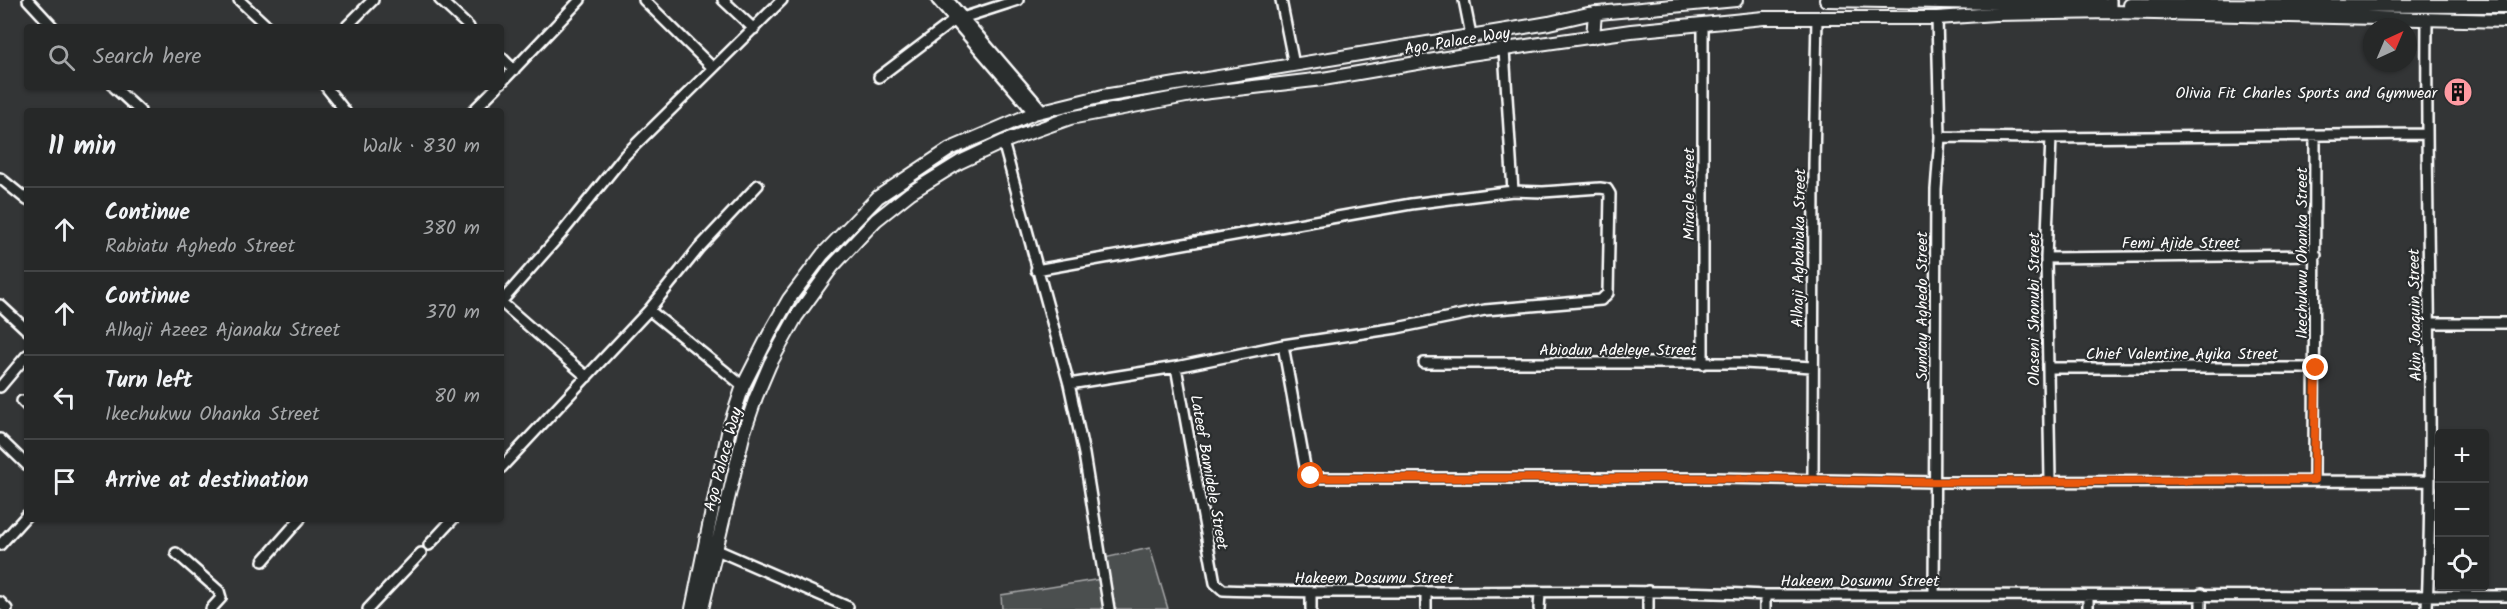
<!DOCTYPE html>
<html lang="en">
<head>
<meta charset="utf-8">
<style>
	body { margin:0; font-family:Kalam,sans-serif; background:#323434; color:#f1f3f6 }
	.controls { position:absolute; right:18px; bottom:18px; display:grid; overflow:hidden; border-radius:6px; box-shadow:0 2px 4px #0004 }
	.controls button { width:54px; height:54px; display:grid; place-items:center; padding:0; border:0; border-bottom:2px solid #424445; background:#262828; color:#f1f3f6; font:30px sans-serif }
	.compass { position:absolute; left:2363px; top:18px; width:54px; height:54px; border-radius:50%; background:#262828; box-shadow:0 2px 4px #0004; rotate:44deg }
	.stop { position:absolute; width:18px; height:18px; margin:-14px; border:4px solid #ea580c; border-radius:50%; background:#fff }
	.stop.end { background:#ea580c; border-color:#fff; box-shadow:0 2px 6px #0008 }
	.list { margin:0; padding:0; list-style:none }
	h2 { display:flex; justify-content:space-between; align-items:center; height:78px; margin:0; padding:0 24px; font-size:26px }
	h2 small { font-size:20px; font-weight:400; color:#a4a6a8 }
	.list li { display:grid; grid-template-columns:39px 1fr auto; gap:18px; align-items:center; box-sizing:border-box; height:84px; padding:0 24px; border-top:2px solid #424445 }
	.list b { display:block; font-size:22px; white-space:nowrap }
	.list p { margin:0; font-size:20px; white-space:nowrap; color:#a4a6a8 }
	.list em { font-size:20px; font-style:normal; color:#a4a6a8 }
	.icon { flex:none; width:33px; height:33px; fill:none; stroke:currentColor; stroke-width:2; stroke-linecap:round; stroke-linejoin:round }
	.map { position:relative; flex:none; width:2507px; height:609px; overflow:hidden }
	.search { position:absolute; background:#262828; box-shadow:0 2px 4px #0004; left:24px; top:24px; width:480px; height:66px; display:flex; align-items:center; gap:15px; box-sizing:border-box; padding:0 21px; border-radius:6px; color:#a4a6a8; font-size:22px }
	.panel { position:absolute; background:#262828; box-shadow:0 2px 4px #0004; left:24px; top:108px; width:480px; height:414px; border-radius:6px }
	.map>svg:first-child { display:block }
	.green { fill:#4c4f50; stroke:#a6a7a8; stroke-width:1.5 }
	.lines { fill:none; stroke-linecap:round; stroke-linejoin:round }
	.minor-casing { stroke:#fff; stroke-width:14 }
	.major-casing { stroke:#fff; stroke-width:16 }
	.minor { stroke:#2a2d2e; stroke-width:9 }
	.major { stroke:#2a2d2e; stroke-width:12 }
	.route { stroke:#ea580c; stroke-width:8 }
	.labels { text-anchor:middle; stroke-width:4.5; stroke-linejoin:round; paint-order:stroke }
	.street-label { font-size:16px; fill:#fff; stroke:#2a2d2e }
	.poi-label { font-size:16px; fill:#fff; stroke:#2a2d2e; text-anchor:end }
</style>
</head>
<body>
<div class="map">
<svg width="2507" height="609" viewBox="0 0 2507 609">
	<rect width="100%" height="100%" fill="#333536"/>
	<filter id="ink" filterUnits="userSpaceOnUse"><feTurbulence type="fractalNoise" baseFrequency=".0167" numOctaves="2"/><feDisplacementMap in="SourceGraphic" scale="12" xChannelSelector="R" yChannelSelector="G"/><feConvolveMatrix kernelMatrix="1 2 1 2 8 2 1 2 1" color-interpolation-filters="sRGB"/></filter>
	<g filter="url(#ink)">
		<!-- green -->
		<path class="green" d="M 1150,548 L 1168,609 L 1002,609 L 1001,595 L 1101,579 L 1104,558 Z"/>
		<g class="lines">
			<!-- minor casing -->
			<g class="minor-casing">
				<path id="minor" d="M 28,0 L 53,27
					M 239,0 L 268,27
					M 440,0 L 469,27
					M 644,0 L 712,67
					M 723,0 L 754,29
					M 937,0 L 1034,113
					M 948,0 L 1043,111
					M 1281,0 L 1294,65
					M 1464,0 L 1471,35
					M 2111,12 L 2111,0
					M 1703,24 L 1703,364
					M 346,27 L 373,0
					M 1504,50 L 1513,191
					M 501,57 L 514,70
					M 879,77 L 953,21 L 1018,0
					M 501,83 L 580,0
					M 114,87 L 140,111
					M 326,87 L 345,111
					M 473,111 L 497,87
					M 1940,137 L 2051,138 L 2426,134
					M 1003,142 L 1069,384 L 1084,454 L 1109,609
					M 0,178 L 27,200
					M 2046,258 L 2316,255
					M 1036,270 L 1411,204 L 1513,191 L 1543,192 L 1600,188 L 1607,189 L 1610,194 L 1608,293 L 1601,300 L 1485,310 L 1397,328 L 1283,345 L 1176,367 L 1069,384
					M 501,302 L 561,234 L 625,155 L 782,0
					M 501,302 L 587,377
					M 0,305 L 27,330
					M 649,310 L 743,386
					M 2430,323 L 2507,323
					M 1283,345 L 1306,472 L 1318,478 L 1714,478 L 1935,482 L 2430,481
					M 1424,363 L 1744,363 L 1812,367
					M 1176,367 L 1215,583 L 1223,590 C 1403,596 1585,587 1765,595 L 2507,596
					M 2048,368 L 2316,368
					M 0,387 L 27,355
					M 22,401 L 27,406
					M 0,439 L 27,465
					M 501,468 L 649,310 L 698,249 L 758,185
					M 1813,479 L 1814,164 L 1817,17
					M 2050,480 L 2046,258 L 2051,138
					M 2314,480 L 2315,135
					M 0,545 L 27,515
					M 429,545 L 453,519
					M 717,550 L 848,607
					M 176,553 L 219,591 L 221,598 L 211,609
					M 263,561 L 300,519
					M 1426,592 L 1426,609
					M 1934,595 L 1936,190 L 1940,137 L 1937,18
					M 0,602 L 7,609
					M 368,609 L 421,553
					M 1311,609 L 1311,593
					M 1539,609 L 1540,593
					M 1648,609 L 1648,591
					M 1765,609 L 1765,595
					M 2088,609 L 2088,597
					M 2201,609 L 2201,594
					M 2427,609 C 2435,413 2425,216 2427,20"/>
			</g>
			<!-- major casing -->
			<g class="major-casing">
				<path id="major" d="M 1826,0 L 2104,5
					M 2130,5 L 2507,6
					M 1593,37 L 1595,13
					M 692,609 L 729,428 L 743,386 L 773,327 L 789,299 L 823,254 L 878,197 L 950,149 L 1034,113 L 1103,96 L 1549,23 L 1588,14 L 1736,0
					M 702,609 L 744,432 L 756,397 L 770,364 L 796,317 L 832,267 L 876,220 L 910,193 L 960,162 L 1003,142 L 1070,118 L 1202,93 L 1323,79 L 1470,54 L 1631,31 L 1764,18 L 1937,18 L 1995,14 L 2111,12 L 2507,21"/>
			</g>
			<!-- minor -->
			<use href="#minor" class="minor"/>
			<!-- major -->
			<use href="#major" class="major"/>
		</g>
	</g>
	<g class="lines" filter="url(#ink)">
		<!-- route -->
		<path class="route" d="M 1311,476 L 1318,478 L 1714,478 L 1935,482 L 2314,480 L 2316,368"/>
	</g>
	<!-- icons -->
	<defs>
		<g id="building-disc" transform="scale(1.5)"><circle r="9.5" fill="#ff9aa2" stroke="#2a2d2e"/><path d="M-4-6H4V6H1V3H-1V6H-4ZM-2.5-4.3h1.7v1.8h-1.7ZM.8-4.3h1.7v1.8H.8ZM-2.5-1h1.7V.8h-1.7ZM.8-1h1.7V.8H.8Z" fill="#111"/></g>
	</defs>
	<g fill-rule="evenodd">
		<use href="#building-disc" x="2458" y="92"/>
	</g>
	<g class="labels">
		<!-- street labels -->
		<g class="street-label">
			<text transform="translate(1457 40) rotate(-9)" y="6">Ago Palace Way</text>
			<text transform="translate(1688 194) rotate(-90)" y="6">Miracle street</text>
			<text x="2181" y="248">Femi Ajide Street</text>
			<text transform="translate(1798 248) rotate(-89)" y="6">Alhaji Agbabiaka Street</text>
			<text transform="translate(2301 253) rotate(-90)" y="6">Ikechukwu Ohanka Street</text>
			<text transform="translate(1921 306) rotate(-90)" y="6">Sunday Aghedo Street</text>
			<text transform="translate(2033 309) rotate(-90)" y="6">Olaseni Shonubi Street</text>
			<text transform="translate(2414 315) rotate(-91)" y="6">Akin Joaquin Street</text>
			<text x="1618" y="355">Abiodun Adeleye Street</text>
			<text x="2182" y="359">Chief Valentine Ayika Street</text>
			<text transform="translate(722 459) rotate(-75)" y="6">Ago Palace Way</text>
			<text transform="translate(1210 472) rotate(80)" y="6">Lateef Bamidele Street</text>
			<text x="1374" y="583">Hakeem Dosumu Street</text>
			<text x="1860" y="586">Hakeem Dosumu Street</text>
		</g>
		<!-- poi labels -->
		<g class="poi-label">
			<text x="2437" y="98">Olivia Fit Charles Sports and Gymwear</text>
		</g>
	</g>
</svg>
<div class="controls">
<button>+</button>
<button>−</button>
<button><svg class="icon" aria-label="locate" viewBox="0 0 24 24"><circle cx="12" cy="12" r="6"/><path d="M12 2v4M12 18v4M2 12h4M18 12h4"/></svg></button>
</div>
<svg class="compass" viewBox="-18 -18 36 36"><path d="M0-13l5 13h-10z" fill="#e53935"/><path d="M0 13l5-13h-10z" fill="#a4a6a8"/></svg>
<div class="stop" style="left:1311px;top:476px"></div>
<div class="stop end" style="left:2316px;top:368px"></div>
<div class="search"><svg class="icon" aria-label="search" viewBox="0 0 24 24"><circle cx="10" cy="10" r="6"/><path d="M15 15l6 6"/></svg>Search here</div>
<section class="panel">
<h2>11 min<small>Walk · 830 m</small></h2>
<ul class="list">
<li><svg class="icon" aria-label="ahead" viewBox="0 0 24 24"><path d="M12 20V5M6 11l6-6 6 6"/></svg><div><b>Continue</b><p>Rabiatu Aghedo Street</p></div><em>380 m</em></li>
<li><svg class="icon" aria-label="ahead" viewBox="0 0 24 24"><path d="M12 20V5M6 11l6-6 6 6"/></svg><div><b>Continue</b><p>Alhaji Azeez Ajanaku Street</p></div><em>370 m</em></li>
<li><svg class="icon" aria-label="left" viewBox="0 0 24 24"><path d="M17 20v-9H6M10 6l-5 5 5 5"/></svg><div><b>Turn left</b><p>Ikechukwu Ohanka Street</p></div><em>80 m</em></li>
<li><svg class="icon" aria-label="arrive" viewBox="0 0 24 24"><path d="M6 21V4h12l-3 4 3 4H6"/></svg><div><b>Arrive at destination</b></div></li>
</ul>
</section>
</div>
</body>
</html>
